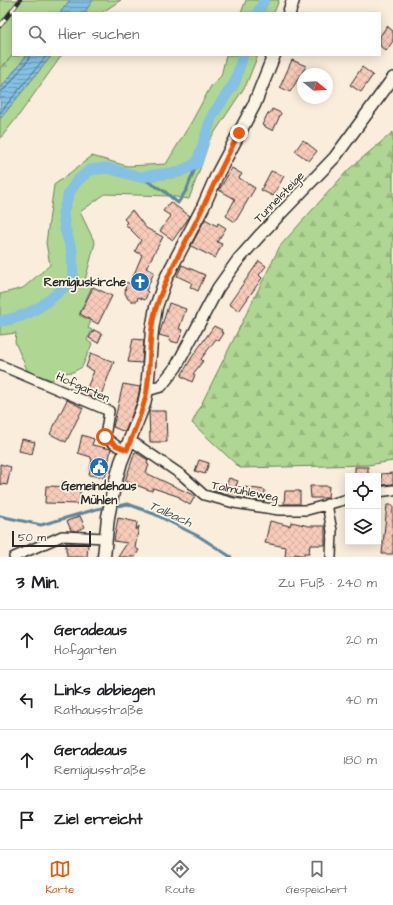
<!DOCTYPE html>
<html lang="de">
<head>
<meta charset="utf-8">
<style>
	body { margin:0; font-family:"Architects Daughter",sans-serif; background:#f2f2f2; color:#202124 }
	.controls { position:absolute; right:12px; bottom:12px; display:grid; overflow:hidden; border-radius:0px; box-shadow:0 2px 10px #0003 }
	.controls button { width:36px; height:36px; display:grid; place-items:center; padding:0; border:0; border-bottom:1px solid #e0e0e0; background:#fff; color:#202124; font:20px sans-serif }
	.compass { position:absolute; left:297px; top:68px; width:36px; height:36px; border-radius:50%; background:#fff; box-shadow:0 2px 10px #0003; rotate:108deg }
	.scale { position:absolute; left:12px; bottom:10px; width:79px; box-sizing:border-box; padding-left:4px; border:2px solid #2b2b2b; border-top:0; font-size:11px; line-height:14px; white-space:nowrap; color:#2b2b2b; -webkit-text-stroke:3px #fcf5e5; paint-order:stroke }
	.stop { position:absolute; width:12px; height:12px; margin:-9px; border:3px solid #ea580c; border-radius:50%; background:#fff }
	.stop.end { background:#ea580c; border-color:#fff; box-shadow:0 1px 4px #0008 }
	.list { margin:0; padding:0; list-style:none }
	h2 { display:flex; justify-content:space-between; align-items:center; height:52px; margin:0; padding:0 16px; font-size:17px }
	h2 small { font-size:13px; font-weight:400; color:#757577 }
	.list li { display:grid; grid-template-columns:26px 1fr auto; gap:12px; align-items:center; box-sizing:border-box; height:60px; padding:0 16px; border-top:1px solid #e0e0e0 }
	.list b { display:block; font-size:15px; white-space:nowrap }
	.list p { margin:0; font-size:13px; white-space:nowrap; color:#757577 }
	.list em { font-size:13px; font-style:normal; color:#757577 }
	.icon { flex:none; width:22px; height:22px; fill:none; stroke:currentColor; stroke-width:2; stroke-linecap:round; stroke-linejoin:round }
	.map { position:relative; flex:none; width:393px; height:557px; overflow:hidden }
	.search { position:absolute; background:#fff; box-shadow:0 2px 10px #0003; left:12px; right:12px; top:12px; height:44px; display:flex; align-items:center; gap:10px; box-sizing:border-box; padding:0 14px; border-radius:0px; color:#757577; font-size:15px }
	.sheet { height:292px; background:#fff }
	nav { display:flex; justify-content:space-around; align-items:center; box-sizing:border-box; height:56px; border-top:1px solid #e0e0e0; background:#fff; font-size:11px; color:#757577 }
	nav a { display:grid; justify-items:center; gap:2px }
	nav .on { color:#ea580c }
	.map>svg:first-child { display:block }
	.green { fill:#afd692; stroke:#6d805e }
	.forest { fill:url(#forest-firs); stroke:#6d805e }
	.water { fill:url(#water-rules); stroke:#60859a }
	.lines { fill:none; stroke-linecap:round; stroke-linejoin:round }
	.shore { stroke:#4f6775; stroke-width:1 }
	.stream { stroke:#60859a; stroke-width:3 }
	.canal { stroke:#84c1e4; stroke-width:11 }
	.building { fill:url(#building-cross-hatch); stroke:#2b2b2b }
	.minor-casing { stroke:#2b2b2b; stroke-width:12 }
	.tertiary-casing { stroke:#2b2b2b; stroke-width:14 }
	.secondary-casing { stroke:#2b2b2b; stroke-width:15 }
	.minor { stroke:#fcf5e5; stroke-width:9 }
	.tertiary { stroke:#fcf5e5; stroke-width:11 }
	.secondary { stroke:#fcf5e5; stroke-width:12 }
	.rail-casing { stroke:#2b2b2b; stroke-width:4.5 }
	.rail { stroke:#fcf5e5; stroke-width:3; stroke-dasharray:9; stroke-linecap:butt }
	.route { stroke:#ea580c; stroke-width:5 }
	.labels { text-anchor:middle; stroke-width:3.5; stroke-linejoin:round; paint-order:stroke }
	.street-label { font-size:12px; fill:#2b2b2b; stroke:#fcf5e5 }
	.poi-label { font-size:12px; font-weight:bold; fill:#2b2b2b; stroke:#fcf5e5; text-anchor:end }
	.water-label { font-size:13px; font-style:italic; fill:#465862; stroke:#fcf5e5 }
</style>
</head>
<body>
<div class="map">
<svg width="393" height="557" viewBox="0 0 393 557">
	<defs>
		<pattern id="forest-firs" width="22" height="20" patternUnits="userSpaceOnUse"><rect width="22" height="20" fill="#afd692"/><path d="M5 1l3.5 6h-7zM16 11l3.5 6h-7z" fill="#97b87e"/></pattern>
		<pattern id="water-rules" width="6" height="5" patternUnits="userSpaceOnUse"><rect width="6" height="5" fill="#84c1e4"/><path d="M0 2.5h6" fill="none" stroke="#6c9db9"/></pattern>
		<pattern id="building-cross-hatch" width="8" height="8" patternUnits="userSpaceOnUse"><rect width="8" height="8" fill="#f8cbba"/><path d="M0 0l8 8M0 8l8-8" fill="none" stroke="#d5aea0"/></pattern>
	</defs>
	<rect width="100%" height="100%" fill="#fbeddc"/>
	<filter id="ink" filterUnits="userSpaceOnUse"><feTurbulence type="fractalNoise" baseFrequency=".025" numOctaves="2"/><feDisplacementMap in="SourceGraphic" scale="8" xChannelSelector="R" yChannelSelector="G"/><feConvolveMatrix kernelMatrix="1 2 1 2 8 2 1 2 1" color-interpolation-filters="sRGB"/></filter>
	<g filter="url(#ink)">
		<!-- green -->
		<path class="green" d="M 0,0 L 70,0 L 60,13 L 13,13 L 13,55 L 16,55 L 12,56 L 0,69 Z
			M 93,0 L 121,0 L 101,13 L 84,13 Z
			M 246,0 L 279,0 L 274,13 L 241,13 Z
			M 52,55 L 62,55 L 19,115 L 0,139 L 0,119 Z
			M 226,55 L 258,55 L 246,85 L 209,141 L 202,163 L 189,199 L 169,196 L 105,194 L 80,212 L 95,243 L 84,284 L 92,286 L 79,315 L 91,321 L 88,328 L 92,330 L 87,340 L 92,344 L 82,367 L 73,372 L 62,373 L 52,380 L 28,372 L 15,342 L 16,333 L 0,335 L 0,294 L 23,288 L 50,265 L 46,243 L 54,185 L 92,156 L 127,166 L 166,164 L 192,121 L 211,86 L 221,76 Z"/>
		<!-- forest -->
		<path class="forest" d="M 16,55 L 27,55 L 0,89 L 0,69 L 12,56 Z
			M 393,132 L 393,461 L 368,465 L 240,468 L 192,423 L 280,246 L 348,170 Z"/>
		<!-- water -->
		<path class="water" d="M 70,0 L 93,0 L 84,13 L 60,13 Z
			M 27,55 L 52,55 L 0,119 L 0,89 Z"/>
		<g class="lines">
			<!-- shore -->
			<path class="shore" d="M 0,91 L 5,89 L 29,59 L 29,55
				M 0,113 L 47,55"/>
			<!-- stream -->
			<path class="stream" d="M 140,177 L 164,191 L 178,203 L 187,189 L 197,163
				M 112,507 L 128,504 L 154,514 L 200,537 L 231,557
				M 0,516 L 41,525 L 97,509 L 107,507"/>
			<!-- canal -->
			<path class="canal" d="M 258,13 L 264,0
				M 0,321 C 33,317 50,300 73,279 L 72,251 L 65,229 L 63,213 L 69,193 L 77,181 L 90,170 L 107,168 L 140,177 L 179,172 L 197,163 L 212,116 L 235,82 L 243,55"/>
		</g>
		<!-- building -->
		<path class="building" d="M 387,26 L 393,31 L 393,41 L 386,51 L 380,46 L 380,36 Z
			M 292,60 L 306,66 L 290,92 L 280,87 Z
			M 362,67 L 373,75 L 361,92 L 350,85 Z
			M 272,109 L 281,113 L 273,131 L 262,125 L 268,113 L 270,114 Z
			M 303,140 L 317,151 L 309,161 L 295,151 Z
			M 232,168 L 242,174 L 239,178 L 255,188 L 235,222 L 226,216 L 235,199 L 219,190 Z
			M 271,171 L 284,176 L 273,196 L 261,190 Z
			M 170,202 L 190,216 L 173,240 L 160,231 L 171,216 L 163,211 Z
			M 132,210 L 146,228 L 163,237 L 146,268 L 154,272 L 146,291 L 148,292 L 145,300 L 138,297 L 137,301 L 132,301 L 128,299 L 125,293 L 126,282 L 130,284 L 142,255 L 135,251 L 141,240 L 125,224 L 127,222 L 124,219 Z
			M 205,219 L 217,226 L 218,223 L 226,228 L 217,242 L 222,244 L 215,258 L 191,246 Z
			M 259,261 L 266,266 L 259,275 L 262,278 L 239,311 L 229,304 Z
			M 182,265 L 205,275 L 198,291 L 190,287 L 192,283 L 177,276 Z
			M 93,287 L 112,296 L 98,324 L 80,314 Z
			M 169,303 L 186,309 L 179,329 L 183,330 L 178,343 L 170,341 L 170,338 L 159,335 Z
			M 214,326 L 222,330 L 221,332 L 224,333 L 219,341 L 216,339 L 201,359 L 203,361 L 193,374 L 195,375 L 192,382 L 181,376 L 192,357 Z
			M 94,330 L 102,334 L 98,343 L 89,338 Z
			M 133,339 L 144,340 L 142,363 L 128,362 Z
			M 91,353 L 114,362 L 99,400 L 86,395 L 89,388 L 87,388 L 94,371 L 86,367 Z
			M 123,384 L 140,387 L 137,402 L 125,432 L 113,427 Z
			M 67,400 L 83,408 L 66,442 L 50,434 Z
			M 149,411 L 166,411 L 167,442 L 150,442 Z
			M 82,435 L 94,439 L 92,445 L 111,449 L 105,478 L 89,475 L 92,459 L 91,459 L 91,457 L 78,453 Z
			M 22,439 L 35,442 L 32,454 L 19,451 Z
			M 135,452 L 148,460 L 147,464 L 149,465 L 146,473 L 195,496 L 190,505 L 180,499 L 180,497 L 153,488 L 152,491 L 125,481 Z
			M 199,460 L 209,463 L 205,474 L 195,471 Z
			M 0,464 L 11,467 L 7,485 L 0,484 Z
			M 355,467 L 368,467 L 368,476 L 355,476 Z
			M 393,473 L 393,484 L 382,485 L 381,474 Z
			M 229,478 L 238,481 L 236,486 L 265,490 L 264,502 L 235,497 L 213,491 L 216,482 L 226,486 Z
			M 46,486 L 80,487 L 80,504 L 45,503 Z
			M 310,486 L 329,486 L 328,498 L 311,498 Z
			M 285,491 L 300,491 L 300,504 L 284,504 Z
			M 387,505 L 393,505 L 393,554 L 382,554 Z
			M 80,516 L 85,527 L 76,531 L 71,530 L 67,521 Z
			M 118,518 L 137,522 L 136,530 L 139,526 L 135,548 L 139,550 L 135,557 L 118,557 L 127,543 L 114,541 Z
			M 270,521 L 290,526 L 291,522 L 309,526 L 325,526 L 325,545 L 310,545 L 309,553 L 304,553 L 304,556 L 295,554 L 294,557 L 285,557 L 286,547 L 265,543 Z
			M 66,542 L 88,544 L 87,557 L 67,557 L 67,552 L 66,552 Z"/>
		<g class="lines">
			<!-- minor casing -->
			<g class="minor-casing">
				<path id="minor" d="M 0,365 L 109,411 L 105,437 L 117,446 L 127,450
					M 130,442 L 136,444 L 183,476 L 204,495 L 234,503 L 279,510 L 307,510 L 348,499
					M 378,492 L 393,490
					M 327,504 L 332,531 L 331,557
					M 14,557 L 62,536 L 106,538"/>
			</g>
			<!-- tertiary casing -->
			<g class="tertiary-casing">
				<path id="tertiary" d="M 147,390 L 161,386 L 176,367 L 218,288 L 238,260 L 261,234 L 335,157 L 393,78"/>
			</g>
			<!-- secondary casing -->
			<g class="secondary-casing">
				<path id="secondary" d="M 289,13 L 293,0
					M 104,557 L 108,517 L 114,487 L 121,462 L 144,404 L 147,390 L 152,330 L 156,307 L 166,278 L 203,207 L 218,173 L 254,105 L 274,55"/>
			</g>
			<!-- minor -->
			<use href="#minor" class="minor"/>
			<!-- tertiary -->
			<use href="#tertiary" class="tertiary"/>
			<!-- secondary -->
			<use href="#secondary" class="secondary"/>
			<!-- rail casing -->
			<g class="rail-casing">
				<path id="rail" d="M 0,26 L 20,0"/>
			</g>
			<!-- rail -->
			<use href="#rail" class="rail"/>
		</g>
	</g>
	<g class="lines" filter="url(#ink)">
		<!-- route -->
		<path class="route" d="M 105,437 L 117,446 L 127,450 C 134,430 144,410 147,390 C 151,362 148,332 157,305 C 168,270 188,240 203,207 C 215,182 226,158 239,133"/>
	</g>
	<!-- icons -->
	<defs>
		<g id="church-disc" transform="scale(1)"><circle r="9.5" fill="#1f6fb2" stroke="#fcf5e5"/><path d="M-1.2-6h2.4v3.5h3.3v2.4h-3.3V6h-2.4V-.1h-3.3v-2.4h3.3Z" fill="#fff"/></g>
		<g id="civic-disc" transform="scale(1)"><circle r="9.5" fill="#1f6fb2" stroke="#fcf5e5"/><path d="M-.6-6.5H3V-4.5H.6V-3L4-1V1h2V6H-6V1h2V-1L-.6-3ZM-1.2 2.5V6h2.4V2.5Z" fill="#fff"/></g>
	</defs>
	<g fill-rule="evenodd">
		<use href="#church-disc" x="140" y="282"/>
		<use href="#civic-disc" x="99" y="467"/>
	</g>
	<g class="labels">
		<!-- street labels -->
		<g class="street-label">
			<text transform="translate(279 197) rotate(-46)" y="4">Tunnelsteige</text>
			<text transform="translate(83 387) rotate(24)" y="4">Hofgarten</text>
			<text transform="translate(245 491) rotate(11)" y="4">Talmühleweg</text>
		</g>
		<!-- poi labels -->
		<g class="poi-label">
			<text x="126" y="286">Remigiuskirche</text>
			<text x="99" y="490" text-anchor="middle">Gemeindehaus<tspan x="99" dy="14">Mühlen</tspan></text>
		</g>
		<!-- water labels -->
		<g class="water-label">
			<text transform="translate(171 513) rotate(24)" y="5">Talbach</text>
		</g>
	</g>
</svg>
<div class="controls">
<button><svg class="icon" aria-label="locate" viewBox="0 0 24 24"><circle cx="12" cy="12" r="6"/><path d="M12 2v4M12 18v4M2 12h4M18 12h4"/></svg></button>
<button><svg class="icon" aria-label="layers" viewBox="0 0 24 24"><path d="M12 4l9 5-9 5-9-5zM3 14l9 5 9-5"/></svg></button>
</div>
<svg class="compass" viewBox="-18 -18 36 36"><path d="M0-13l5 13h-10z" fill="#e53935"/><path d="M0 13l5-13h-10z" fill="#757577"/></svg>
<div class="scale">50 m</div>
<div class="stop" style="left:105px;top:437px"></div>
<div class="stop end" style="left:239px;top:133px"></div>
<div class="search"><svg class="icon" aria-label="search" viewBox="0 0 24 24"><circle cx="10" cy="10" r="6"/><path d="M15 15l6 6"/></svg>Hier suchen</div>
</div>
<section class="sheet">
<h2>3 Min.<small>Zu Fuß · 240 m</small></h2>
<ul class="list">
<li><svg class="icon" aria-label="ahead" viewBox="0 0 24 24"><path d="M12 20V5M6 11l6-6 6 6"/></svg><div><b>Geradeaus</b><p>Hofgarten</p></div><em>20 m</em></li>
<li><svg class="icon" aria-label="left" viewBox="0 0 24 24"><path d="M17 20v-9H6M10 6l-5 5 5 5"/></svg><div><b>Links abbiegen</b><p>Rathausstraße</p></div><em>40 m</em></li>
<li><svg class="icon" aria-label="ahead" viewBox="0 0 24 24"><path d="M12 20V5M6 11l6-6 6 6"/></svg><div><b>Geradeaus</b><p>Remigiusstraße</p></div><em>180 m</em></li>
<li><svg class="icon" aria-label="arrive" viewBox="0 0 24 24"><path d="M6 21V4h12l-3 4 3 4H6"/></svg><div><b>Ziel erreicht</b></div></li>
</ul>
</section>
<nav>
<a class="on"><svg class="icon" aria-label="map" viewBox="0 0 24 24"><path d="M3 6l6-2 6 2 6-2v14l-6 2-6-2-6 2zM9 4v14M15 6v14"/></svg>Karte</a>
<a><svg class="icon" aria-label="directions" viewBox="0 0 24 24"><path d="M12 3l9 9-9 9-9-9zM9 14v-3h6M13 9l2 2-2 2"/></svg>Route</a>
<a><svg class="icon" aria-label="saved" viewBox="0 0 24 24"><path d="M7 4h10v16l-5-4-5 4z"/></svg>Gespeichert</a>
</nav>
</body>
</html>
